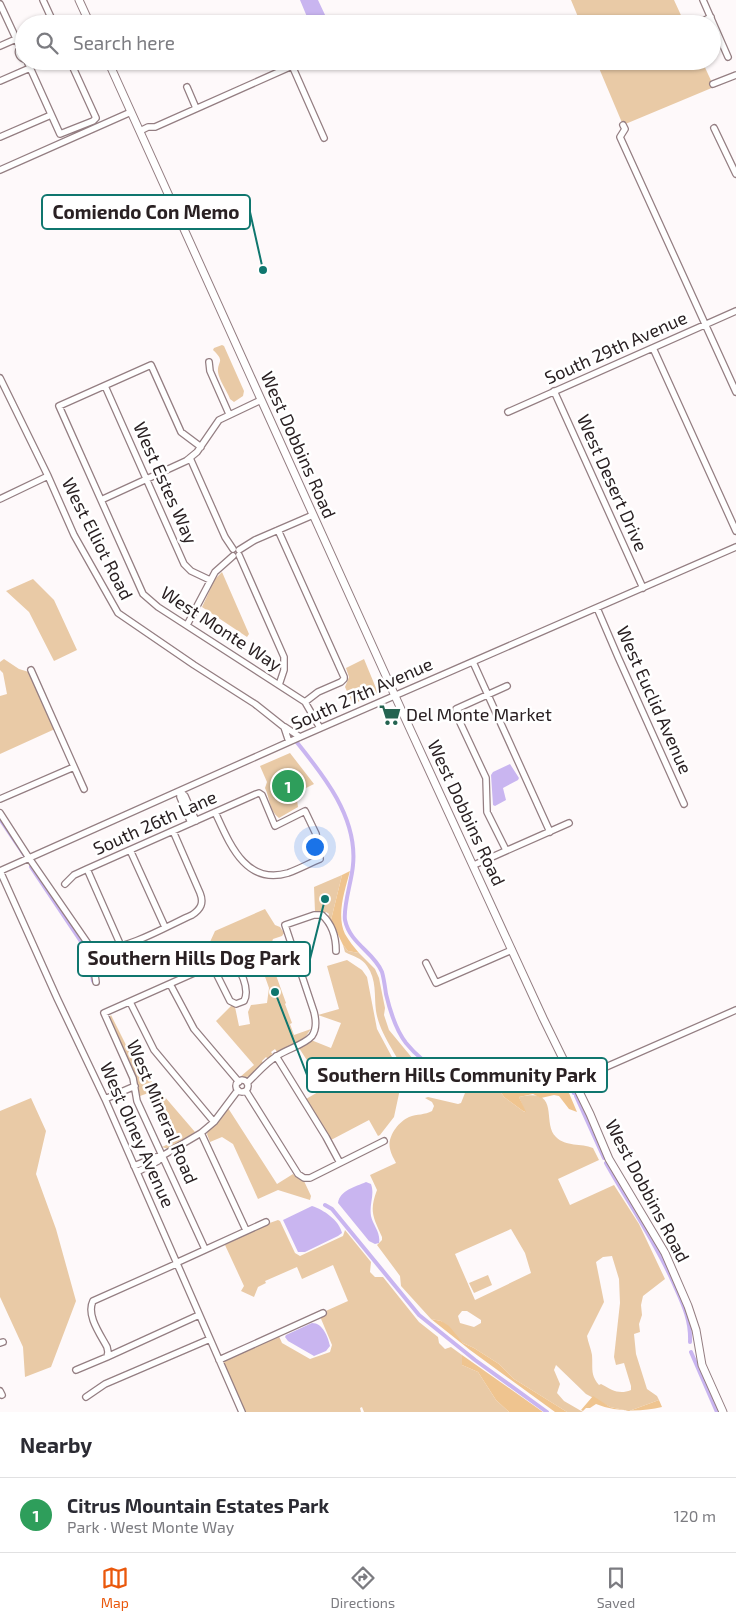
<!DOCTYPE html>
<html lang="en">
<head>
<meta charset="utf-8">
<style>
	body { margin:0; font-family:"Exo 2",sans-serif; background:#f2f2f3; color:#2b2b33 }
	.you { position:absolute; left:314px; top:846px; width:18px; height:18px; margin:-12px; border:4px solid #fff; border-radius:50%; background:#1a73e8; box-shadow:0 0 0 8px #1a73e833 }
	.badge { display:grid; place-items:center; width:32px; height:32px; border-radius:50%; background:#ea580c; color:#fff; font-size:16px; font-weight:700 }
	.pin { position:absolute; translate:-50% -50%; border:2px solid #fff; box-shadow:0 1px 5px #0006 }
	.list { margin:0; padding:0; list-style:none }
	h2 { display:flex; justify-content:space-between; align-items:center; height:65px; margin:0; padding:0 20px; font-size:21px }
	h2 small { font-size:16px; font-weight:400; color:#7c7c81 }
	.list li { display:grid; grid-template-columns:32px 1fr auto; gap:15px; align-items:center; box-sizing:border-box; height:75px; padding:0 20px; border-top:1px solid #e1e1e2 }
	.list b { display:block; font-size:19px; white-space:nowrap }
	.list p { margin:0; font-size:16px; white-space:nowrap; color:#7c7c81 }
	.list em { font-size:16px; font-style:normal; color:#7c7c81 }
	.icon { flex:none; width:28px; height:28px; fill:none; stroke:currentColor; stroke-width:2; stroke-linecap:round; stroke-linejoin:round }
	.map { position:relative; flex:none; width:736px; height:1412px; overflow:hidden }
	.search { position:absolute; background:#fff; box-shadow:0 1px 4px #0004; left:15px; right:15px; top:15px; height:55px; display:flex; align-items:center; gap:12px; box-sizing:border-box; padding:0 18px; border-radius:28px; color:#7c7c81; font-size:19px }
	.sheet { height:140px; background:#fff }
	nav { display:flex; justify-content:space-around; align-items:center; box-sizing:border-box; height:70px; border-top:1px solid #e1e1e2; background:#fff; font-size:14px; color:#7c7c81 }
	nav a { display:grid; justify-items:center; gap:2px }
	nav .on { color:#ea580c }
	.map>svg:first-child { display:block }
	.green { fill:#e9caa6; fill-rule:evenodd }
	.forest { fill:#efc48f }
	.water { fill:#c9b5f0 }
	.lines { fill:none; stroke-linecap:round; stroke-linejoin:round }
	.canal { stroke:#c9b5f0; stroke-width:4 }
	.minor-casing { stroke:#947e82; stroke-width:8 }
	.major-casing { stroke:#947e82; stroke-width:9 }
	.minor { stroke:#fff; stroke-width:5.5 }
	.major { stroke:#fff; stroke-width:7 }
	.labels { text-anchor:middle; stroke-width:5; stroke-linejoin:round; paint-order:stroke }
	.street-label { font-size:18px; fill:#2a2123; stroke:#fff }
	.poi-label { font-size:18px; fill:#2a2123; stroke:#fff; text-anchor:start }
	.leader { fill:none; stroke:#0f766e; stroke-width:2 }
	.callout-dot { fill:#0f766e; stroke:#fff; stroke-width:2 }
	.callout { fill:#fff; stroke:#0f766e; stroke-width:2 }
	.callout-label { font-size:19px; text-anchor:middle; font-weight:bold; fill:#2a2123 }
</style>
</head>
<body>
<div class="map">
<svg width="736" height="1412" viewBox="0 0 736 1412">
	<rect width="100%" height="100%" fill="#fef9fa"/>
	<!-- green -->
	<path class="green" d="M 571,0 L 674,0 L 685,24 L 581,24 Z
		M 596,61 L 702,61 L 714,87 L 623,125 Z
		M 222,345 L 224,346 L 244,391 L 243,396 L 234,402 L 230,399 C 227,391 219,380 218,372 C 217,361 226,362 213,350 L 214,348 Z
		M 222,572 L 249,634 L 247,637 L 202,607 L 215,579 Z
		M 33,579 L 54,600 L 77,650 L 54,661 L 29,612 L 6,591 Z
		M 4,659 L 19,669 L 32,673 L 55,729 L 0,754 L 0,696 L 7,694 L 3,673 L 0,670 L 0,662 Z
		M 364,659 L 378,693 L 353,704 L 345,687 L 349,677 L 346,668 Z
		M 290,753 L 314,784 L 296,793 L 298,807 L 279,818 C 269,811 270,798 265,788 L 267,782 L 260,766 Z
		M 342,875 L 331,920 L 328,917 L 329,914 L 326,912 L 324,914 L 315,912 L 314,887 Z
		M 265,909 L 275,925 L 280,927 L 284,933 L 282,936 L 273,939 L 268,953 L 286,1003 L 285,1004 L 292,1023 L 290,1024 L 294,1035 L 311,1029 L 303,1040 L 277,1052 L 275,1049 L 271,1052 L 273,1055 L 268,1059 L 266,1057 L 262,1061 L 263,1063 L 252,1075 L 244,1078 L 240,1077 L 254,1065 L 216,1021 L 232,1005 L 235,1007 L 239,1026 L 250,1024 L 248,1012 L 251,1005 L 267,1003 L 269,988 L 257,954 L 239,962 L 230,956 L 217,959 L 210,942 L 215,931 Z
		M 343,945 L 348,951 L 359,953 L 375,969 L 379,978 L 385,1008 L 384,1015 L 389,1030 L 418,1065 L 419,1071 L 424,1076 L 418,1074 L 416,1075 L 411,1083 L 407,1081 C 400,1056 380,1037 376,1011 C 374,995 377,980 367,966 C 362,958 352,956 345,952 Z
		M 347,960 L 362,970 L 367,977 L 377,1029 L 393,1059 L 398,1074 L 400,1089 L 394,1117 L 380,1135 L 378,1136 L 369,1120 L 331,1140 L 306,1099 L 325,1088 L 299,1048 L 311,1040 L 331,1048 L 341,1023 L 318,1015 L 339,1009 L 327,966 Z
		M 111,1015 L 134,1061 L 195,1132 L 168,1149 L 162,1147 L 179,1139 L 163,1103 L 154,1091 L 140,1096 L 135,1077 L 109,1018 Z
		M 446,1079 L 500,1091 L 504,1097 L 523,1111 L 525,1112 L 519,1097 C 562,1087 541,1123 556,1137 C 566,1147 581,1143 593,1148 L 599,1160 L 558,1179 L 570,1205 L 614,1185 L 639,1224 L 665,1279 L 643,1296 L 641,1305 L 642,1315 L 639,1324 L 640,1332 L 634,1334 L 636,1354 L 647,1389 L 657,1396 L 659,1400 L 629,1411 L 610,1407 L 586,1394 L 556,1365 L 554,1370 L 560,1384 L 557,1393 L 564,1401 L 583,1412 L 567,1412 L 514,1379 L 499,1364 L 474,1348 L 463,1343 L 441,1321 L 431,1319 L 401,1286 L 400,1276 L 377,1245 L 382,1240 L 382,1237 C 373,1217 369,1211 377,1190 L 370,1175 L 396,1163 C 394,1159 391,1154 390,1149 C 387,1137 398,1122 409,1117 C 417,1114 425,1115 432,1111 L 434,1106 L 432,1102 L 425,1098 L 428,1097 L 458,1104 L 461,1103 L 465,1093 L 464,1089 L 440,1083 ZM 511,1229 L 525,1253 L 531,1273 L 475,1300 L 455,1254 ZM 612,1256 L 619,1279 L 620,1303 L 614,1357 L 616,1365 L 624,1363 L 631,1386 L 631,1390 C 619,1395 612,1390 601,1384 L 599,1385 C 590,1375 593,1368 592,1355 C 591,1349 588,1342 587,1336 L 604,1302 L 596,1262 L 603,1257 ZM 462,1311 L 467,1311 L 481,1320 L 481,1323 L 474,1327 L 460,1323 L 458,1316 Z
		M 31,1098 L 46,1131 L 36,1174 L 56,1229 L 76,1301 L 51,1367 L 25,1377 L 23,1347 L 0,1297 L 0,1111 Z
		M 228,1108 L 277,1184 L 293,1174 L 296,1177 L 304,1181 L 311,1196 L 310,1200 L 278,1190 L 258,1199 L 233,1144 L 222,1137 L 210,1142 L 207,1134 L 208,1131 Z
		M 278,1220 L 280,1221 L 295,1253 L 300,1256 L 343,1236 L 345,1230 L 371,1262 L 370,1272 L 375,1277 L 383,1277 L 419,1322 L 438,1337 L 439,1343 L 445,1349 L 451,1347 L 462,1355 L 462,1365 L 478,1372 L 496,1400 L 509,1412 L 364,1412 L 362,1407 L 360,1408 L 361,1412 L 245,1412 L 223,1361 L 278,1334 L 282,1343 L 310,1359 L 330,1352 L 332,1345 L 319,1314 L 348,1301 L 333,1265 L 302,1279 L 297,1267 L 265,1281 L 266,1283 L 258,1287 L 254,1297 L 241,1291 L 244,1286 L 225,1245 L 264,1225 Z
		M 488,1275 L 492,1285 L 474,1293 L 469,1283 Z"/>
	<!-- forest -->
	<path class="forest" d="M 350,871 C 345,890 336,915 345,934 C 349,941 354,947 359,953 L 348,951 L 343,945 L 331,920 L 342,875 Z
		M 558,1086 L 569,1093 L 577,1112 L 569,1109 L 559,1096 L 554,1095 L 541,1098 L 533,1094 L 519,1097 L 526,1112 L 523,1111 L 504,1097 L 500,1091 L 513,1092 Z
		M 431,1319 L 441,1321 L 449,1326 L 463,1343 L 474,1348 L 499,1364 L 514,1379 L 567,1412 L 555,1412 L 470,1350 Z
		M 462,1355 L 543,1412 L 509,1412 L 496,1400 L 478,1372 L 462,1365 Z
		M 593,1396 L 610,1407 L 629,1411 L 659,1400 L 662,1407 C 641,1412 616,1412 596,1404 L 590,1408 L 586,1408 L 583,1411 L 581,1410 Z"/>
	<!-- water -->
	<path class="water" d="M 300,0 L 318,0 L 326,17 L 310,24 Z
		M 510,764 L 519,778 L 518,780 L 503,788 L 506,800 L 495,806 L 493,805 L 491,775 L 493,772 Z
		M 366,1182 L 371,1184 C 375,1195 369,1204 371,1216 C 373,1225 381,1233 379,1243 L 375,1244 L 369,1241 L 338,1203 C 340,1190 355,1187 366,1182 Z
		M 312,1206 C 324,1210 339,1220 342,1233 L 338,1236 L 305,1252 L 298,1252 L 283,1220 Z
		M 312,1323 C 323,1323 328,1337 330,1346 L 326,1351 L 314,1356 L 288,1341 L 285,1337 L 286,1335 Z"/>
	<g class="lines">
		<!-- canal -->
		<path class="canal" d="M 291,735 C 320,771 358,815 353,865 C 352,880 343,906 345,920 C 350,944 374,952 382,972 C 384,979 385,987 386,994 C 390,1011 396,1030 406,1043 C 429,1071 448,1075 481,1083 C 491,1085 501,1088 511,1087 C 525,1087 550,1079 563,1083 C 568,1084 572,1089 574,1093
			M 0,819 L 25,856
			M 31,867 L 88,952 L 93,981
			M 576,1096 L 604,1158
			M 606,1163 C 629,1204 655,1241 674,1284 C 683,1304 691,1320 690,1342
			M 325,1205 L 332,1209 L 419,1315 L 475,1360 L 547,1412
			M 691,1352 L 717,1412"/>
		<!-- minor casing -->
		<g class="minor-casing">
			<path id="minor" d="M 43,0 L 54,24
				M 703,0 L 728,57
				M 0,4 L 20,47 C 17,52 19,57 24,59
				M 697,24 L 711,17
				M 0,46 L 16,39
				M 27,61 L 60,134 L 93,121 L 96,118 L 70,61
				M 290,61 L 324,138
				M 0,81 L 30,68
				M 713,84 L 736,75
				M 187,87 L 196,108
				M 623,125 L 625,129 L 620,137 L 736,392
				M 714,128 L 736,174
				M 140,131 L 148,127 L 155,127 L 292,66
				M 0,137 L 51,115
				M 0,170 L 131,112
				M 653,348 L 736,531
				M 209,362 L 210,371 L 229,414
				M 0,378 L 48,476 L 74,535 L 118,613 L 194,665 L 255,704 L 284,727 L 289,742
				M 105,386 L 184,564 L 191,571 L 210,580
				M 554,391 L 643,588
				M 508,412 L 736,311
				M 201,447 L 181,432 L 151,365 L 59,406 L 143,594 L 158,607 L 305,702 L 320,728
				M 190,458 L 225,537 L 233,549
				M 0,499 L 48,476
				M 101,500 L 186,461 L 197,452 L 219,420 L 261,400
				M 278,530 L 344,677 L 344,679 L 341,682 L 318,692 L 305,702
				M 239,550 L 255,540 L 313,515
				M 239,555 L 284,657 L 284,670 L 279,685
				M 597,608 L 618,657 L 684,804
				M 187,625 L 215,572 L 233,556
				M 473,662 L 550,832
				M 31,670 L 84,789
				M 285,727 L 300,737
				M 180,791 L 180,797 L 191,823
				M 180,791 L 185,796 L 196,821
				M 0,799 L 74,767
				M 0,813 L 29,858 L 91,948 L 96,982
				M 130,850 L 165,927
				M 506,850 L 487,812 L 486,778 L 457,716 L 456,709 L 507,686
				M 474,865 L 569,823
				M 87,869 L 121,946
				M 0,871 L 300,737 L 736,547
				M 0,871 L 57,998 L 105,1099 L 242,1412
				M 65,884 L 74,875 L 87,869 L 256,794 L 259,793 L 262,795 L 275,826 L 305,811 L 316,834 L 320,859 C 310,863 299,869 288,873 C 245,886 229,842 215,812
				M 104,948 C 127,950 171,924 192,915 C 201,909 204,903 200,893 L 173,831
				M 426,963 L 436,983 L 512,950
				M 170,984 L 194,1029 L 239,1082
				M 130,1002 L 154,1050 L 214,1122
				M 276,1056 L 326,1137 L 340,1163
				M236 1086a6 6 0 1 1 12 0a6 6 0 1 1-12 0Z
				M 574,1081 L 736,1010
				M 247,1083 C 257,1074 265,1063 277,1056 C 287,1049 304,1045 312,1036 C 317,1029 316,1020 314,1012 L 285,925 L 314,915 L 322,915 C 332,924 336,937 336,951
				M 246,1091 L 298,1174 L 304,1178 L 310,1178 L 384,1141
				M 105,1099 L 135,1086
				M 201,1133 L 246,1230
				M 134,1166 L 156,1157 L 162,1156
				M 137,1172 L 158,1161 L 162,1156 L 201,1133 L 214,1122 L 238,1090
				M 205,1249 L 137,1101 L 133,1078 L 104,1013 L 212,965 L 228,959 L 235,962 C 241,972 250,990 244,1001 L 236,1004 L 230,1001 L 212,965
				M 176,1263 L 266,1222
				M 0,1343 L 3,1342
				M 107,1357 L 199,1315
				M 219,1360 L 323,1313
				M 76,1370 L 107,1357 L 108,1352 L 107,1347 C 100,1334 86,1315 93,1301 L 176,1264
				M 0,1391 L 2,1395
				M 86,1397 L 105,1384 L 210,1339"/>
		</g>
		<!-- major casing -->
		<g class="major-casing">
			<path id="major" d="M 79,0 L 90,24
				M 108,61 L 405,718 L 543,1018 L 590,1114 L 609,1159 L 665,1253 L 688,1306 L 696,1330 L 702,1365 L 723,1412"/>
		</g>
		<!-- minor -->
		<use href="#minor" class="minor"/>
		<!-- major -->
		<use href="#major" class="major"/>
	</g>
	<!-- icons -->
	<defs>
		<g id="supermarket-bare" transform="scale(1.725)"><path d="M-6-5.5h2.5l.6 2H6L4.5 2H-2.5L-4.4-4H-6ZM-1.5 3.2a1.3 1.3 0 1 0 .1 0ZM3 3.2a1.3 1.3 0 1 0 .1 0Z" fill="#256451" stroke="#fff" stroke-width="2.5" paint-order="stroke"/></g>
	</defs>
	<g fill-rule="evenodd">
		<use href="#supermarket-bare" x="390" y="715"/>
	</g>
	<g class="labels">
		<!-- street labels -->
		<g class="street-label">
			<text transform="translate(616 348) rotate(-24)" y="6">South 29th Avenue</text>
			<text transform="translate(298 445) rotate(66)" y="6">West Dobbins Road</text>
			<text transform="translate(165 483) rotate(66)" y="6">West Estes Way</text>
			<text transform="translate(612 483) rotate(66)" y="6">West Desert Drive</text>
			<text transform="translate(97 539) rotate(63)" y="6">West Elliot Road</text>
			<text transform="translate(221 629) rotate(33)" y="6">West Monte Way</text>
			<text transform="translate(362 694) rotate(-24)" y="6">South 27th Avenue</text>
			<text transform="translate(654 700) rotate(66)" y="6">West Euclid Avenue</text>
			<text transform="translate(466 813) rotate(65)" y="6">West Dobbins Road</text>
			<text transform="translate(155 823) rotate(-24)" y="6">South 26th Lane</text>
			<text transform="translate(162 1112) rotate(67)" y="6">West Mineral Road</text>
			<text transform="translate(137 1135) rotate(66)" y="6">West Olney Avenue</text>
			<text transform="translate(647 1191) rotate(62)" y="6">West Dobbins Road</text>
		</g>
		<!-- poi labels -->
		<g class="poi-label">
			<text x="406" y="721">Del Monte Market</text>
		</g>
	</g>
	<!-- callouts -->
	<path class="leader" d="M263 270L250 212M325 899L310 959M275 992L307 1075"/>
	<g class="callout-dot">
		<circle cx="263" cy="270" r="5"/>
		<circle cx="325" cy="899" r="5"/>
		<circle cx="275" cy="992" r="5"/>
	</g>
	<g class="callout">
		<rect x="42" y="195" width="208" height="34" rx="5"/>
		<rect x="78" y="942" width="232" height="34" rx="5"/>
		<rect x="307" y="1058" width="300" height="34" rx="5"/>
	</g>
	<g class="callout-label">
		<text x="146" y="219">Comiendo Con Memo</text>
		<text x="194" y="965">Southern Hills Dog Park</text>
		<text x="457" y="1082">Southern Hills Community Park</text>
	</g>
</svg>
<div class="you"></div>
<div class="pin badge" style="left:288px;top:786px;background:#2e9e5b">1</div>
<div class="search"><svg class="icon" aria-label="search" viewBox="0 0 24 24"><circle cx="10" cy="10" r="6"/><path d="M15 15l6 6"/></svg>Search here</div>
</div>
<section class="sheet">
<h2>Nearby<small></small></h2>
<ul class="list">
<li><span class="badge" style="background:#2e9e5b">1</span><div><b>Citrus Mountain Estates Park</b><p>Park · West Monte Way</p></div><em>120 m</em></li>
</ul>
</section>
<nav>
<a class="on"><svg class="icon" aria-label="map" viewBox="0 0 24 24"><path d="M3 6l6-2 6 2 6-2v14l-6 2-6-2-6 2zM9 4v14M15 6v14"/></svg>Map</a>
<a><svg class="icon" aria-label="directions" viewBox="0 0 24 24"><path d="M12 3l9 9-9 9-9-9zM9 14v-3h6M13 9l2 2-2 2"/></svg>Directions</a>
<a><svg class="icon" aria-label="saved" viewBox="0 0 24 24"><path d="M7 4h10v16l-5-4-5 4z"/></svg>Saved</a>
</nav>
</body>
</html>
